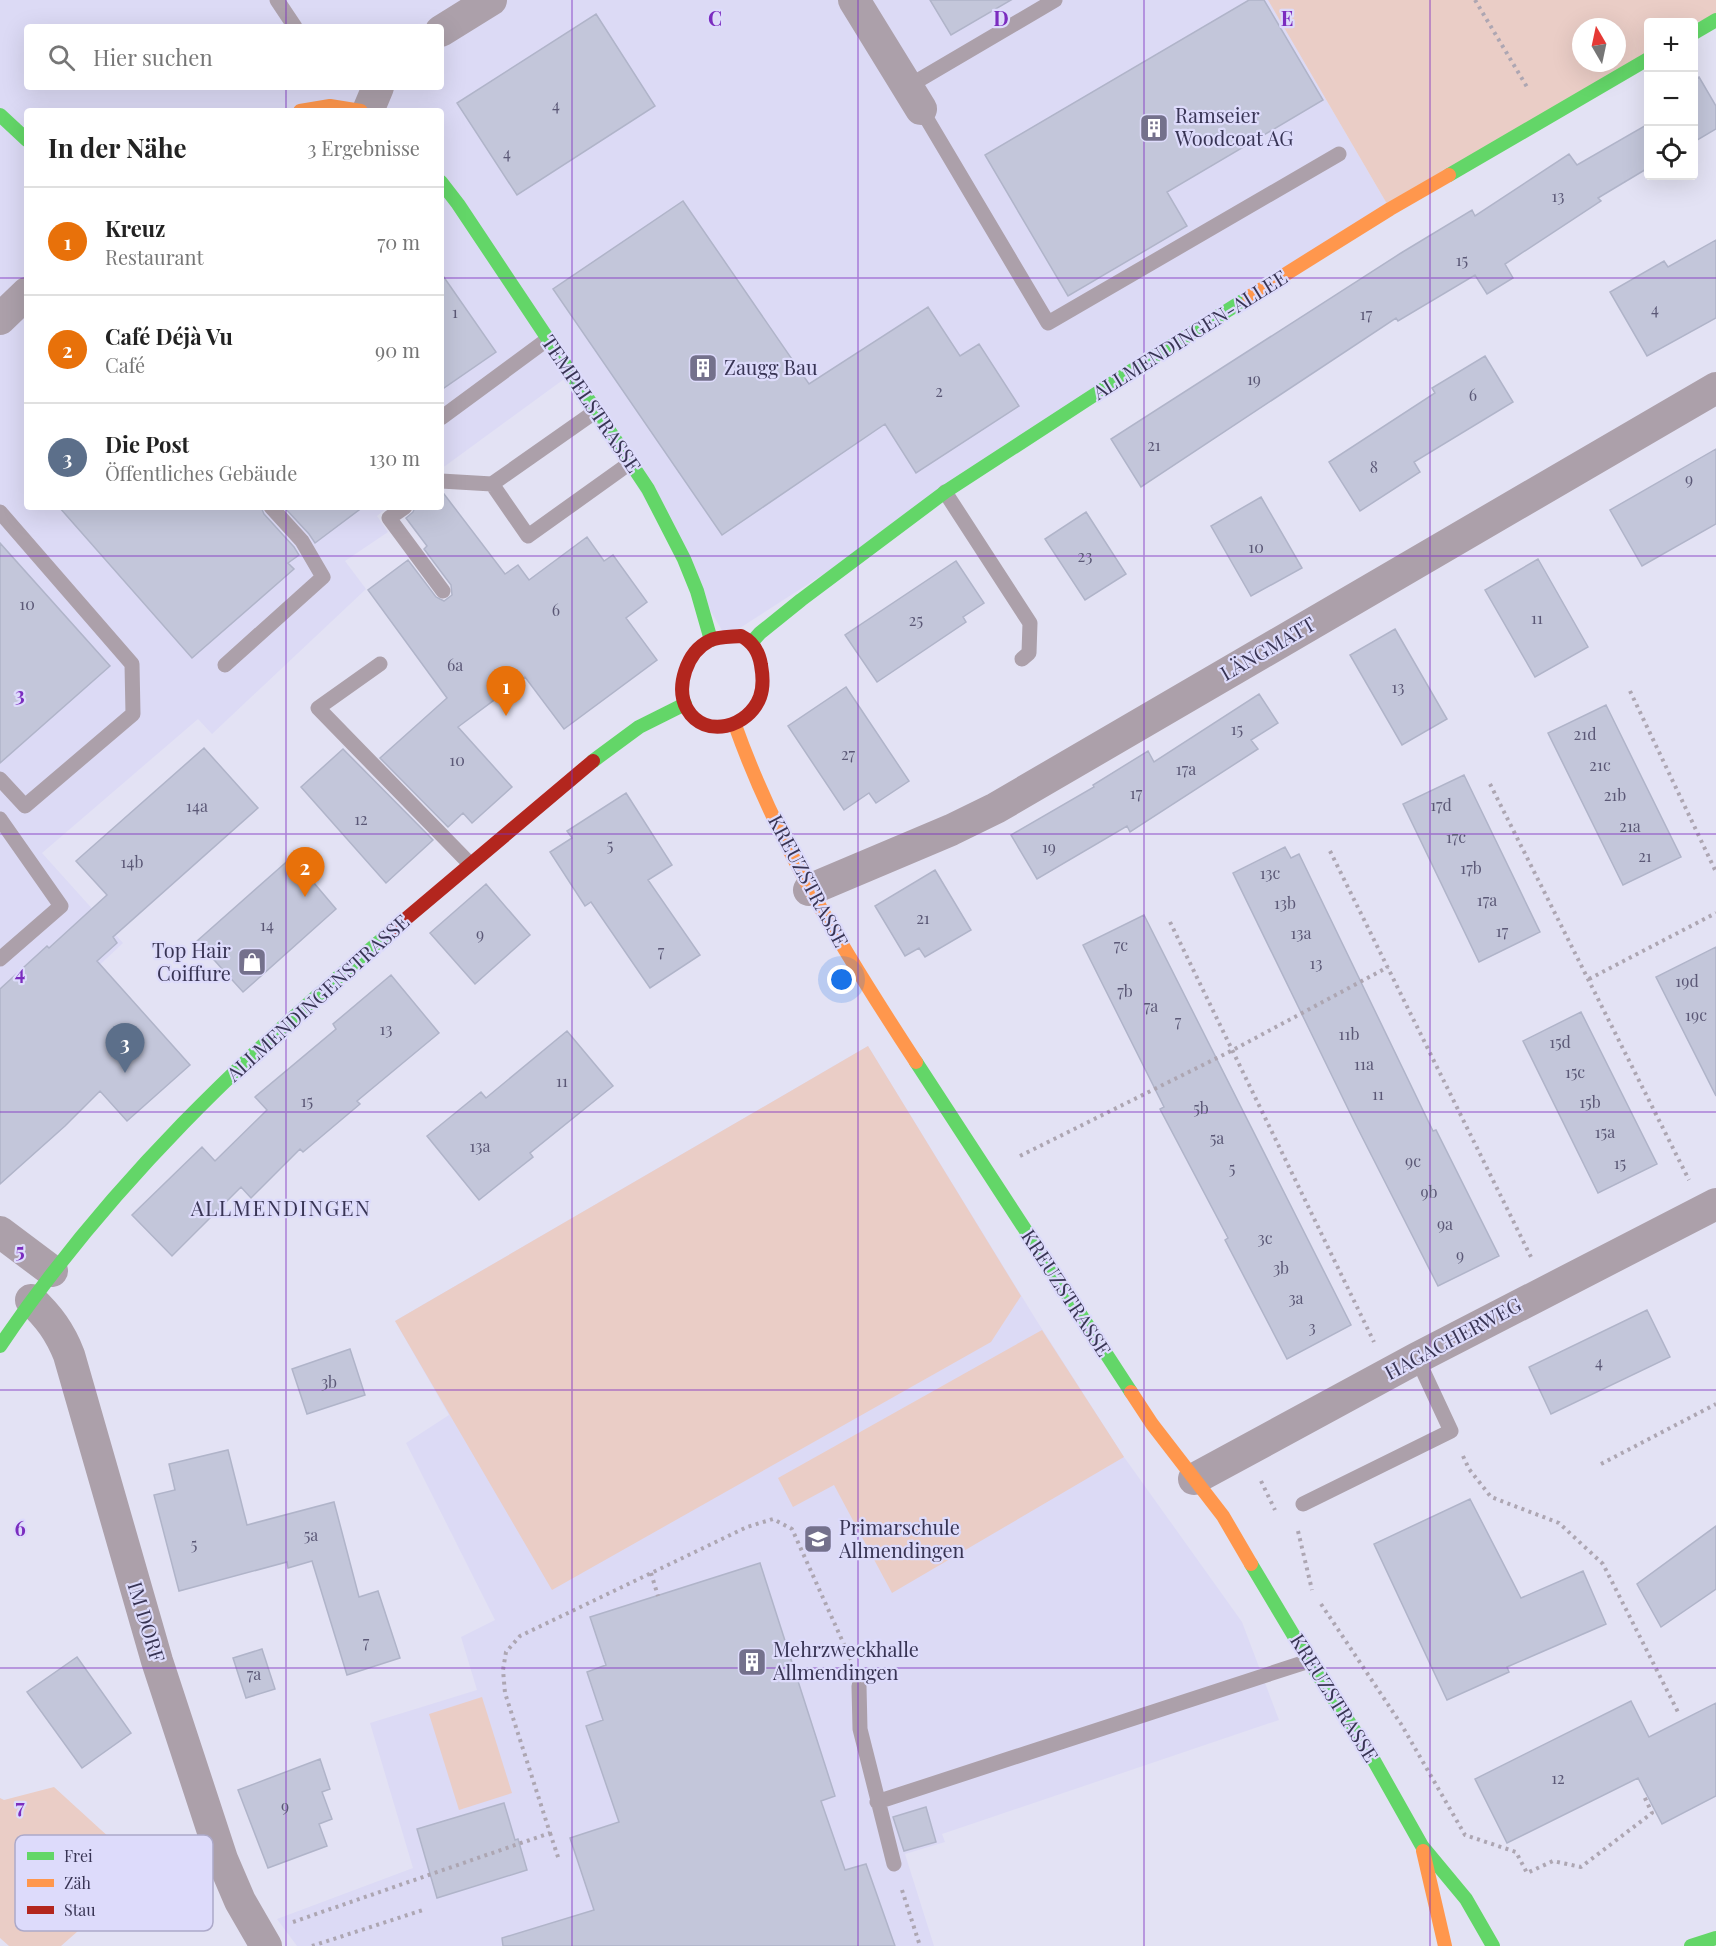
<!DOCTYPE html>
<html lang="de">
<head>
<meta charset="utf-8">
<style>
	body { margin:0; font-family:"Playfair Display",serif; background:#f6f6f6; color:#222 }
	.controls { position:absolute; right:18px; top:18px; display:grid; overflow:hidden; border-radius:6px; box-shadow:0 6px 24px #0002 }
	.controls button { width:54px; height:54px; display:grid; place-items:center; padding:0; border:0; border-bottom:2px solid #e0e0e0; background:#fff; color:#222; font:30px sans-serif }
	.compass { position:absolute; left:1572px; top:18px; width:54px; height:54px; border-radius:50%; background:#fff; box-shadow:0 6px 24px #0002; rotate:351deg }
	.you { position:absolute; left:842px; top:980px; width:21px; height:21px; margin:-15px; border:4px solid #fff; border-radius:50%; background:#1a73e8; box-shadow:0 0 0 9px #1a73e833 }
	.badge { display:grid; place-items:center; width:39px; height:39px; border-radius:50%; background:#ea580c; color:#fff; font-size:20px; font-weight:700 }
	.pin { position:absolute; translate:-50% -50px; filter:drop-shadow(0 2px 3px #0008) }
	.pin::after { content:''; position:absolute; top:32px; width:21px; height:18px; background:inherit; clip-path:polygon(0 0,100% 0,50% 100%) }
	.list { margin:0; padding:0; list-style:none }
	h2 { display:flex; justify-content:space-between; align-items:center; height:78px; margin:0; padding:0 24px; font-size:26px }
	h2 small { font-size:20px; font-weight:400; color:#767676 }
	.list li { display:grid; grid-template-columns:39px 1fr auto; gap:18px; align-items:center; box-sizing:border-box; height:108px; padding:0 24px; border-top:2px solid #e0e0e0 }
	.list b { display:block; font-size:22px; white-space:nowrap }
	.list p { margin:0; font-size:20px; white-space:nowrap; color:#767676 }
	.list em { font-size:20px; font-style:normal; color:#767676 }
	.icon { flex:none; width:33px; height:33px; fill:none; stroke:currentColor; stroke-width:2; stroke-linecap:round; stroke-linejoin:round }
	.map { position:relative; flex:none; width:1716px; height:1946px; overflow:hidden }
	.search { position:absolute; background:#fff; box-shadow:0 6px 24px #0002; left:24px; top:24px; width:420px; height:66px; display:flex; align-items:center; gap:15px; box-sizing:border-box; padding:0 21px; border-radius:6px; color:#767676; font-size:22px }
	.panel { position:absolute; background:#fff; box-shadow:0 6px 24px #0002; left:24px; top:108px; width:420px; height:402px; border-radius:6px }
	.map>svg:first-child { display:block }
	.built { fill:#dcdaf5; fill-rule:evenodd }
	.green { fill:#eacdc6; fill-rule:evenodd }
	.building { fill:#c3c6da; stroke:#b0b4c9; stroke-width:1.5 }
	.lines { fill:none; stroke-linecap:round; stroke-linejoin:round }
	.path { stroke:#ada6b2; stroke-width:4; stroke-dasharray:3 4.5; stroke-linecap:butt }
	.lane { stroke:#aca0aa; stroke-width:15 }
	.street { stroke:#aca0aa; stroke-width:32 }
	.fast { stroke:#63d668; stroke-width:14 }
	.slow { stroke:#ff974d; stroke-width:14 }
	.jam { stroke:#b3261e; stroke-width:14 }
	.grid { fill:none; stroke:#7b2cbf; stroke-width:1.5; stroke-opacity:0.55 }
	.labels { text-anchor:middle; stroke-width:4.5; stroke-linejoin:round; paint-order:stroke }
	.number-label { font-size:16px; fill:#5b5876 }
	.poi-label { font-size:20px; fill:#383454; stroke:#dddbfb; text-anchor:start }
	.street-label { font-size:20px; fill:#383454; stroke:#dddbfb }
	.neighbourhood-label { font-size:21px; letter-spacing:1.5px; fill:#383454; stroke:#dddbfb }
	.key { fill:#dddbfb; stroke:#aca9c9; stroke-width:1.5 }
	.key-label { font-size:16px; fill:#383454 }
	.grid-label { font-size:20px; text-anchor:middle; font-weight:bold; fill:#7b2cbf; stroke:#dddbfb; stroke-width:4.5; stroke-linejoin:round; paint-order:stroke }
</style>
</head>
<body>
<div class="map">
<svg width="1716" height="1946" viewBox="0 0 1716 1946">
	<rect width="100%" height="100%" fill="#e3e2f4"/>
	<!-- built -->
	<path class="built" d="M 0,0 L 1268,0 L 1390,209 L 726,637 L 571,374 L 441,469 L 441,111 L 27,111 L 27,507 L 388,507 L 377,516 L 388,532 L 345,561 L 366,589 L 212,734 L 198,719 L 42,853 L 123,943 L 6,1053 L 0,1048 ZM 27,27 L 441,27 L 441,87 L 27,87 Z
		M 868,1046 L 1035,1318 L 1124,1457 L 1242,1622 L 1279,1720 L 942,1834 L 945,1842 L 905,1854 L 934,1946 L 297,1946 L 277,1919 L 413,1868 L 370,1723 L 477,1690 L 461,1637 L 495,1620 L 406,1443 L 449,1415 L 395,1321 Z"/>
	<!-- green -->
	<path class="green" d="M 1268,0 L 1716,0 L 1716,20 L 1694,22 L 1648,22 L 1648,59 L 1390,209 ZM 1581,27 L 1617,27 L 1617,63 L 1581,63 Z
		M 868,1046 L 1021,1296 L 991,1342 L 552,1590 L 395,1321 Z
		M 1042,1330 L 1124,1457 L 892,1593 L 834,1485 L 793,1507 L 778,1478 Z
		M 482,1697 L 512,1793 L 459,1810 L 429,1714 Z
		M 54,1787 L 146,1871 L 61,1946 L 9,1946 L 0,1938 L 0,1798 L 4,1800 Z"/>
	<!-- building -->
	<path class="building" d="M 930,0 L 1011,0 L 951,35 Z
		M 1249,0 L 1264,0 L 1323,100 L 1167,192 L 1187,226 L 1068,296 L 985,155 Z
		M 596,14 L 655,106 L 517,195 L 457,103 Z
		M 1699,77 L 1716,106 L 1716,129 L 1694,142 L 1694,80 Z
		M 1648,124 L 1648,168 L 1598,198 L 1601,201 L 1505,264 L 1513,278 L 1487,294 L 1475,275 L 1398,321 L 1396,318 L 1141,487 L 1111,439 L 1401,253 L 1472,210 L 1475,216 L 1569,154 L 1577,165 Z
		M 683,201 L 809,384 L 928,307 L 960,356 L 979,344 L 1019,406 L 916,473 L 885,424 L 722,535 L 553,289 Z
		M 1716,240 L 1716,318 L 1647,356 L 1610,292 L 1664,261 L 1668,267 Z
		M 441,273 L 496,352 L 441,390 Z
		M 1485,356 L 1513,402 L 1414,462 L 1420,472 L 1360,511 L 1329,462 L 1435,393 L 1432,388 Z
		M 1716,449 L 1716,524 L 1642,566 L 1610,510 Z
		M 444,494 L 505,574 L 518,565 L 529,580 L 587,537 L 604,561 L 613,555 L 647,602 L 626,618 L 657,660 L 564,729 L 525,677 L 458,727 L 512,787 L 472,823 L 463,813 L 448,827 L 380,758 L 447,698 L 368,590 L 408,560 L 436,597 L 444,601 L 452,595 L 451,585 L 424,549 L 427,546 L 406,518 L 413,512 L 415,507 L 441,507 L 441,496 Z
		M 1261,497 L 1302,568 L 1251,596 L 1211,526 Z
		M 59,507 L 261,507 L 264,514 L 294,547 L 299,555 L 288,563 L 294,569 L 192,658 Z
		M 284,507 L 363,507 L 315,543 L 309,534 Z
		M 1086,512 L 1126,574 L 1085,600 L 1045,539 Z
		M 0,543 L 110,666 L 0,763 Z
		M 1538,559 L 1588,647 L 1535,677 L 1485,590 Z
		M 956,561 L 984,603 L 963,617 L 966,622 L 877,682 L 845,635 Z
		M 1395,629 L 1447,719 L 1402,745 L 1350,655 Z
		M 846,687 L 909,781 L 876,803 L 869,793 L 844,810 L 788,726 Z
		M 1259,694 L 1278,723 L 1251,740 L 1258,749 L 1130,832 L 1127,826 L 1037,879 L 1011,835 L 1094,787 L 1093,785 L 1148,751 L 1154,762 Z
		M 1606,705 L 1681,857 L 1623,885 L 1548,733 Z
		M 204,748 L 258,808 L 113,937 L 117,943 L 97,961 L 190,1065 L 127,1121 L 100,1091 L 65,1126 L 0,1184 L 0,989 L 47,946 L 49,948 L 107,895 L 76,861 Z
		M 343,749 L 433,840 L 386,883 L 301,787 Z
		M 1464,775 L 1540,932 L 1479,962 L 1403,804 Z
		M 626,793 L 672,865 L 648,880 L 700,955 L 650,988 L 591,902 L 585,906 L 550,852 L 572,838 L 567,831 Z
		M 1285,847 L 1291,858 L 1299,854 L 1433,1131 L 1436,1130 L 1499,1256 L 1438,1286 L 1355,1123 L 1233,873 Z
		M 292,857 L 336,909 L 243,992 L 197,941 Z
		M 935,870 L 971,930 L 925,957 L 919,948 L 905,956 L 875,906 Z
		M 486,884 L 530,935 L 475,984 L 430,933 Z
		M 1144,915 L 1351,1325 L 1287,1359 L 1225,1240 L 1228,1238 L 1160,1109 L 1164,1107 L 1083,945 Z
		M 1716,947 L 1716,1096 L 1656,977 Z
		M 391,975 L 439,1033 L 357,1101 L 360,1104 L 303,1152 L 300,1149 L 251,1198 L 241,1187 L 172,1256 L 132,1215 L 202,1147 L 215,1161 L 267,1110 L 255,1097 L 336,1029 L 333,1024 Z
		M 1581,1012 L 1657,1164 L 1598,1193 L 1523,1041 Z
		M 567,1031 L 613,1086 L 530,1153 L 533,1157 L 479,1200 L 427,1136 L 481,1092 L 486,1098 Z
		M 1647,1310 L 1670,1357 L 1551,1414 L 1529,1367 Z
		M 350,1349 L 365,1395 L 307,1414 L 292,1369 Z
		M 228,1450 L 247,1525 L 334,1502 L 359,1597 L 378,1591 L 400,1658 L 347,1675 L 312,1561 L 288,1568 L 287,1562 L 179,1591 L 154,1495 L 175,1490 L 169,1464 Z
		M 1470,1499 L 1521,1598 L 1583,1571 L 1606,1624 L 1507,1667 L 1509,1672 L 1447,1700 L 1374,1544 Z
		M 1716,1526 L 1716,1589 L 1661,1627 L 1637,1584 Z
		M 760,1563 L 835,1796 L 821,1801 L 845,1870 L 866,1864 L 895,1946 L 503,1946 L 502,1938 L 594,1910 L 570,1838 L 619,1822 L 586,1726 L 603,1720 L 587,1672 L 606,1665 L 590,1617 Z
		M 262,1649 L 275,1689 L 246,1698 L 233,1658 Z
		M 77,1657 L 131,1733 L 82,1768 L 27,1692 Z
		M 1631,1701 L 1649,1737 L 1716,1703 L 1716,1796 L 1662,1824 L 1638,1778 L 1507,1843 L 1475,1779 Z
		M 320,1759 L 330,1789 L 322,1792 L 332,1819 L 319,1824 L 327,1846 L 268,1868 L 238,1790 Z
		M 504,1803 L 515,1840 L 518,1839 L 527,1870 L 437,1898 L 417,1829 Z
		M 926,1807 L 936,1842 L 904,1851 L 893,1817 Z"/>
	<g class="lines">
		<!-- path -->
		<path class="path" d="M 1475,0 L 1527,87
			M 1630,691 L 1716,872
			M 1490,784 L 1689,1180
			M 1330,851 L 1532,1259
			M 1170,922 L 1374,1342
			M 1589,979 L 1716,913
			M 1020,1156 L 1233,1050 L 1388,967
			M 1463,1456 L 1469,1469 L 1491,1497 L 1559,1523 L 1603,1564 L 1679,1714
			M 1601,1464 L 1716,1404
			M 1261,1481 L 1275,1510
			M 1298,1531 L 1312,1590
			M 651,1573 L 658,1596
			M 1321,1604 L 1401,1724 L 1465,1835 L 1516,1852 L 1527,1873 L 1553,1861 L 1581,1867 L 1652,1813 L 1643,1794
			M 550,1833 L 559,1860
			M 902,1890 L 920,1946
			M 293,1922 L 550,1833 L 505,1693 L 503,1670 L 506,1652 L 520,1636 L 747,1527 L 773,1519 L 792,1529 L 851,1660
			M 312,1946 L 426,1909"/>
		<!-- lane -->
		<path class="lane" d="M 277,0 L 295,27
			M 907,87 L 1055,0
			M 921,109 L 1048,323 L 1339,154
			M 441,418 L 548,339
			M 441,481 L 492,484 L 596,411
			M 492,484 L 528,536 L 630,463
			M 945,492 L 1030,623 L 1029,653 L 1022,659
			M 405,507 L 389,518 L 443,591
			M 0,512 L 132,664 L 133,714 L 25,806 L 0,779
			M 380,664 L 318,708 L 470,864
			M 225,665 L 323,577 L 302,541 L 271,507
			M 0,819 L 61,906 L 0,959
			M 1303,1504 L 1451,1431 L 1417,1358
			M 859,1686 L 860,1729 L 894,1864
			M 877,1802 L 1309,1661"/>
		<!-- street -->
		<path class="street" d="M 854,0 L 921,109
			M 441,31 L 491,0
			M 368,111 L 378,87
			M 0,319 L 27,293
			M 809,890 L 951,830 L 996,808 L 1716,388
			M 0,1232 L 52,1271
			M 31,1300 C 49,1317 60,1332 69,1355 L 157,1661 L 222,1859 L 240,1901 L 266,1946
			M 1194,1479 L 1417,1358 L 1716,1204"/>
		<!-- fast -->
		<path class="fast" d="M 1694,33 L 1716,20
			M 0,115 L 27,140
			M 1449,175 L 1648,59
			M 441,182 L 458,204 L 648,489 L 684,559 L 697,591 L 711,640
			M 752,642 L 760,633 L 801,600 L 945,492 L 1131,371 L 1249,297
			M 593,761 L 639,727 L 685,704
			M 916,1062 L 1131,1392
			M 0,1346 C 109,1184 247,1054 395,928
			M 1251,1564 L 1309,1661 L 1373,1759 L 1422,1846 L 1466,1899 L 1493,1946
			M 1691,1946 L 1716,1938"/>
		<!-- slow -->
		<path class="slow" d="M 300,111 L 330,106 L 361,111
			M 1249,297 L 1390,209 L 1449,175
			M 735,725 C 778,846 846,955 916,1062
			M 1131,1392 L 1152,1424 L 1223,1516 L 1251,1564
			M 1423,1851 L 1445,1946"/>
		<!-- jam -->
		<path class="jam" d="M 741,636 C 753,642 759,652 761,665 C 763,676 764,686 760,697 C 749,727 705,740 687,709 C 675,687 687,652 709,641 C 718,636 731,637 741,636 Z
			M 395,928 L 593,761"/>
	</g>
	<!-- grid -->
	<path class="grid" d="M 286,0 L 286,27M 572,0 L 572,1946M 858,0 L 858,1946M 1144,0 L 1144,1946M 1430,0 L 1430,1946M 286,87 L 286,111M 0,278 L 27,278M 441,278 L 1716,278M 286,507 L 286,1946M 0,556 L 1716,556M 0,834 L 1716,834M 0,1112 L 1716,1112M 0,1390 L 1716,1390M 0,1668 L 1716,1668"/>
	<!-- icons -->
	<defs>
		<g id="building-square" transform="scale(1.5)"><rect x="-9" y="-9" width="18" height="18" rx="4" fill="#74718c" stroke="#dddbfb"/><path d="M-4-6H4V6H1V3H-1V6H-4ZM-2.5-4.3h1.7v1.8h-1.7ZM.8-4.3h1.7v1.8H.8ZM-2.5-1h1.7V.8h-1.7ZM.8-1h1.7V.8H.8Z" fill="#fff"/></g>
		<g id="shop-square" transform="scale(1.5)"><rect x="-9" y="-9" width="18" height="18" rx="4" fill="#74718c" stroke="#dddbfb"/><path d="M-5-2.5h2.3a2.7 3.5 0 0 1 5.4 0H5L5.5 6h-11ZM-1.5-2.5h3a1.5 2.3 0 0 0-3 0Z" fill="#fff"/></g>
		<g id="school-square" transform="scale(1.5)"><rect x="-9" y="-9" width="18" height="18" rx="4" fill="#74718c" stroke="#dddbfb"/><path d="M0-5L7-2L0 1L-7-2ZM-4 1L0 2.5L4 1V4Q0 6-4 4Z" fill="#fff"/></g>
	</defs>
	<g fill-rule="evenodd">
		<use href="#building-square" x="1154" y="128"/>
		<use href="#building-square" x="703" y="368"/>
		<use href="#shop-square" x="252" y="962"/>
		<use href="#school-square" x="818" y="1539"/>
		<use href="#building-square" x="752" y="1662"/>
	</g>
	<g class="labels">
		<!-- number labels -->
		<g class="number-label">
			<text x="556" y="111">4</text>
			<text x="507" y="159">4</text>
			<text x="1558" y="202">13</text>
			<text x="1462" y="266">15</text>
			<text x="1655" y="315">4</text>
			<text x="455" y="318">1</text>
			<text x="1366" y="320">17</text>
			<text x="1254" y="385">19</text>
			<text x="939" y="397">2</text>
			<text x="1473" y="401">6</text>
			<text x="1154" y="451">21</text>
			<text x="1374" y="473">8</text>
			<text x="1689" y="485">9</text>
			<text x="1256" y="553">10</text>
			<text x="1085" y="562">23</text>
			<text x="27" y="610">10</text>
			<text x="556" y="616">6</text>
			<text x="1537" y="624">11</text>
			<text x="916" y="626">25</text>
			<text x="455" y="671">6a</text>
			<text x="1398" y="693">13</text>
			<text x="1237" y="735">15</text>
			<text x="1585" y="740">21d</text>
			<text x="848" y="760">27</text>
			<text x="457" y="766">10</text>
			<text x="1600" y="771">21c</text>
			<text x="1186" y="775">17a</text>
			<text x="1136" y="799">17</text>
			<text x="1615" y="801">21b</text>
			<text x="1441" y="811">17d</text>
			<text x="197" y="812">14a</text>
			<text x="361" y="825">12</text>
			<text x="1630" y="832">21a</text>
			<text x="1456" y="843">17c</text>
			<text x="610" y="851">5</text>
			<text x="1049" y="853">19</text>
			<text x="1645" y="862">21</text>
			<text x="132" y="868">14b</text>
			<text x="1471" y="874">17b</text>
			<text x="1270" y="879">13c</text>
			<text x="1487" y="906">17a</text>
			<text x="1285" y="909">13b</text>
			<text x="923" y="924">21</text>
			<text x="267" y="931">14</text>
			<text x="1502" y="937">17</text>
			<text x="1301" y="939">13a</text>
			<text x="480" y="940">9</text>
			<text x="1121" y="951">7c</text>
			<text x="661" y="957">7</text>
			<text x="1316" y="969">13</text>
			<text x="1687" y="987">19d</text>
			<text x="1125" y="997">7b</text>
			<text x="1151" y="1012">7a</text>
			<text x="1696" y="1021">19c</text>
			<text x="1178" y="1027">7</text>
			<text x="386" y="1035">13</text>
			<text x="1349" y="1040">11b</text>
			<text x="1560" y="1048">15d</text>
			<text x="1364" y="1070">11a</text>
			<text x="1575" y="1078">15c</text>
			<text x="562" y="1087">11</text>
			<text x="1378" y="1100">11</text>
			<text x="307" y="1107">15</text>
			<text x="1590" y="1108">15b</text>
			<text x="1201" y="1114">5b</text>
			<text x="1605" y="1138">15a</text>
			<text x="1217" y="1144">5a</text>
			<text x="480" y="1152">13a</text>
			<text x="1413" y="1167">9c</text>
			<text x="1620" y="1169">15</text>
			<text x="1232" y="1174">5</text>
			<text x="1429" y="1198">9b</text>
			<text x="1445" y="1230">9a</text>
			<text x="1265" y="1244">3c</text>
			<text x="1460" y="1261">9</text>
			<text x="1281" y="1274">3b</text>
			<text x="1296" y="1304">3a</text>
			<text x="1312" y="1333">3</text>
			<text x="1599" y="1368">4</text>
			<text x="329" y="1388">3b</text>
			<text x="311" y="1541">5a</text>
			<text x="194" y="1550">5</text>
			<text x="366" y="1648">7</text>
			<text x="254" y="1680">7a</text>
			<text x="1558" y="1784">12</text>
			<text x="285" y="1812">9</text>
		</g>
		<!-- poi labels -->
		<g class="poi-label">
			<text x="1175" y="123">Ramseier<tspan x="1175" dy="23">Woodcoat AG</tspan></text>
			<text x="724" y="375">Zaugg Bau</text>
			<text x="231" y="958" text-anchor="end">Top Hair<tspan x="231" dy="23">Coiffure</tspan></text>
			<text x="839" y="1535">Primarschule<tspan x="839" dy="23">Allmendingen</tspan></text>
			<text x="773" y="1657">Mehrzweckhalle<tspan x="773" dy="23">Allmendingen</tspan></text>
		</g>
		<!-- street labels -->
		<g class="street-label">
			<text transform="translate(1190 335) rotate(-32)" y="7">ALLMENDINGEN-ALLEE</text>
			<text transform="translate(591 404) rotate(56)" y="7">TEMPELSTRASSE</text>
			<text transform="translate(1268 649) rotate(-30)" y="7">LÄNGMATT</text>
			<text transform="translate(808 881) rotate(62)" y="7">KREUZSTRASSE</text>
			<text transform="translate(318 998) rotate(-42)" y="7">ALLMENDINGENSTRASSE</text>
			<text transform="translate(1066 1293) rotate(57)" y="7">KREUZSTRASSE</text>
			<text transform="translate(1453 1339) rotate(-28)" y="7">HAGACHERWEG</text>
			<text transform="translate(146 1622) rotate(73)" y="7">IM DORF</text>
			<text transform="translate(1334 1698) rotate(58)" y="7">KREUZSTRASSE</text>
		</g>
		<!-- neighbourhood labels -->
		<g class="neighbourhood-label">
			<text x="281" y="1216">ALLMENDINGEN</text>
		</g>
	</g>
	<!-- legend -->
	<rect x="15" y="1835" width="198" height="96" rx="9" class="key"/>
	<rect x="27" y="1852" width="27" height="8" fill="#63d668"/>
	<rect x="27" y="1879" width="27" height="8" fill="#ff974d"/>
	<rect x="27" y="1906" width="27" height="8" fill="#b3261e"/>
	<g class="key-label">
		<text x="64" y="1862">Frei</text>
		<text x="64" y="1889">Zäh</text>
		<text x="64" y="1916">Stau</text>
	</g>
	<g class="grid-label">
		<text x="715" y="26">C</text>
		<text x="1001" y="26">D</text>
		<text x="1287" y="26">E</text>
		<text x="20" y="702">3</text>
		<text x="20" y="980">4</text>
		<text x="20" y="1258">5</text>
		<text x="20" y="1536">6</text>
		<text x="20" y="1814">7</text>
	</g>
</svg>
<div class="controls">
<button>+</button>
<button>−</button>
<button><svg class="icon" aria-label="locate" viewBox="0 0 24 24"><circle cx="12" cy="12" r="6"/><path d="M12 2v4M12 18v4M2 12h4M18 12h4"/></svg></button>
</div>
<svg class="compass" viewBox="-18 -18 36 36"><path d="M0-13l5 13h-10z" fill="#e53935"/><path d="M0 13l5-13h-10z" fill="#767676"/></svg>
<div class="you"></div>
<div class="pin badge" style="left:506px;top:716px;background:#e8710a">1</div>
<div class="pin badge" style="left:305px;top:897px;background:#e8710a">2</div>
<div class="pin badge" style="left:125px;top:1073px;background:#5c6f8a">3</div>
<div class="search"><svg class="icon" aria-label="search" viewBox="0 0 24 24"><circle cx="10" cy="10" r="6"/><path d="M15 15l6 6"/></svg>Hier suchen</div>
<section class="panel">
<h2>In der Nähe<small>3 Ergebnisse</small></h2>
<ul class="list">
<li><span class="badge" style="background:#e8710a">1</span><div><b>Kreuz</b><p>Restaurant</p></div><em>70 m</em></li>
<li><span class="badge" style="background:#e8710a">2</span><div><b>Café Déjà Vu</b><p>Café</p></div><em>90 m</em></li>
<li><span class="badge" style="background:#5c6f8a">3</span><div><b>Die Post</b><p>Öffentliches Gebäude</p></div><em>130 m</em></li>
</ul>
</section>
</div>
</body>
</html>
